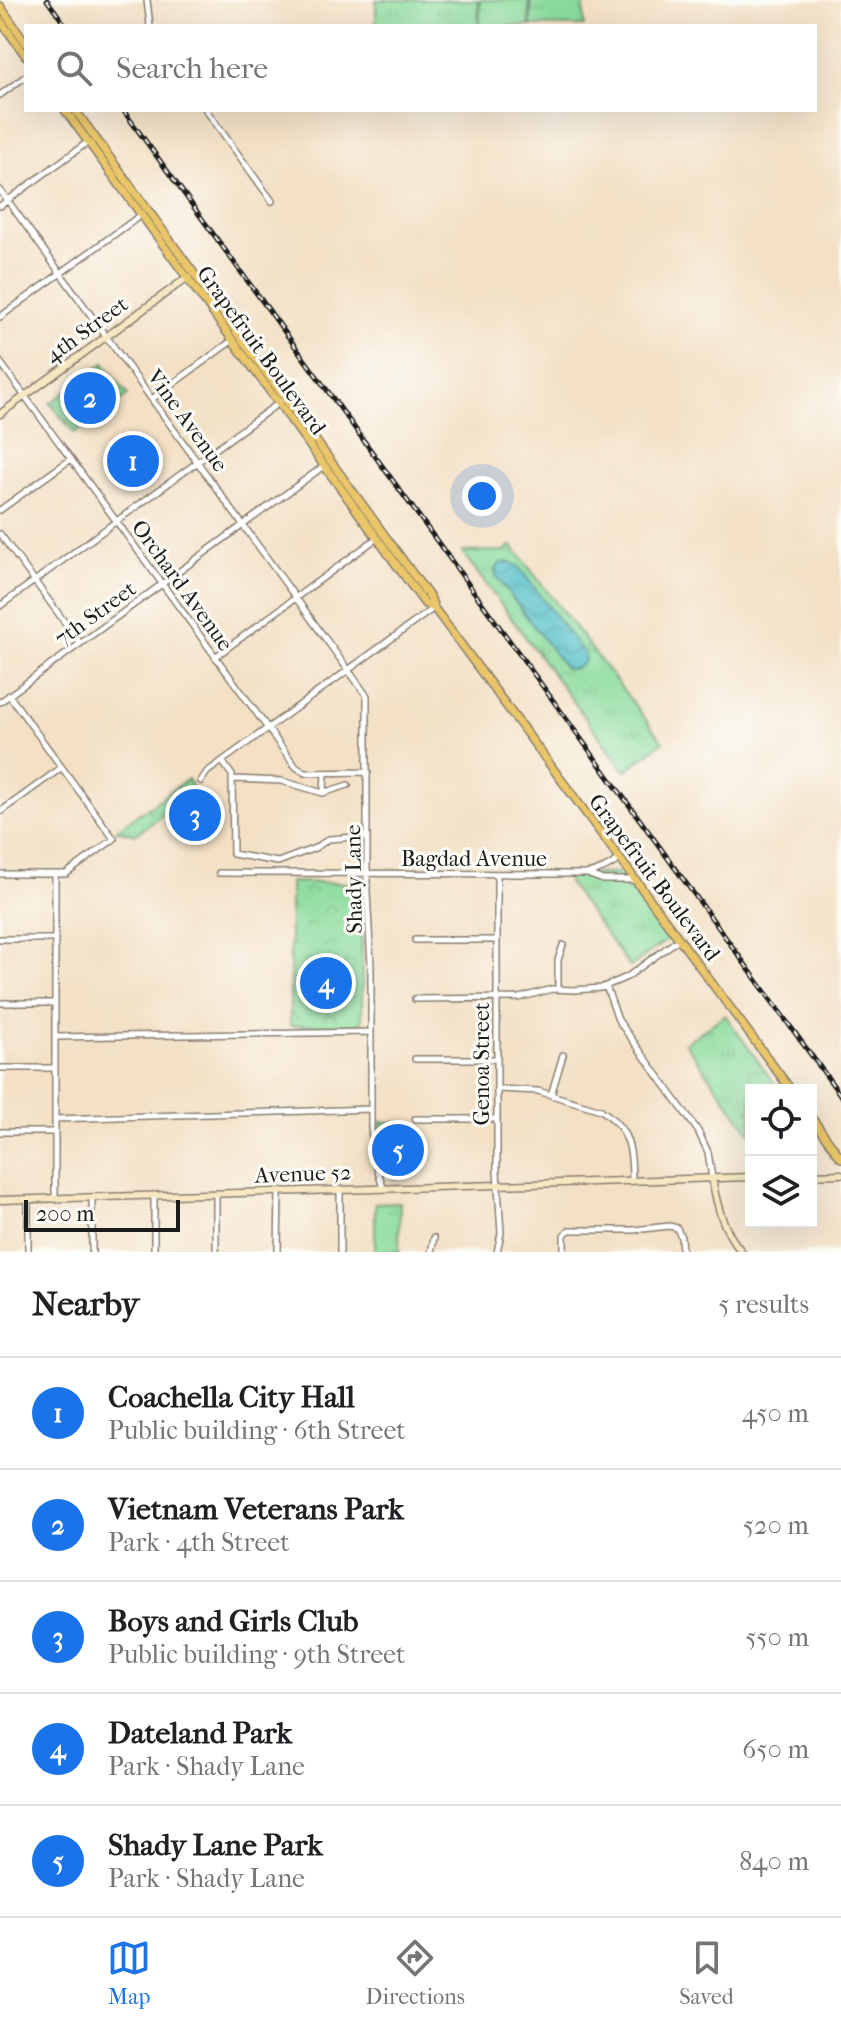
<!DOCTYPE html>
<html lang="en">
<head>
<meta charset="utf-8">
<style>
	body { margin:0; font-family:"IM FELL French Canon",serif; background:#f2f2f2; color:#202124 }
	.controls { position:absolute; right:24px; bottom:24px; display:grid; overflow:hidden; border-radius:0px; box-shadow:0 8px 32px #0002 }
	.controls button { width:72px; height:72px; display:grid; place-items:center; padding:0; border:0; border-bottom:2px solid #e0e0e0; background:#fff; color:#202124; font:40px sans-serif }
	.scale { position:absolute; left:24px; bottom:20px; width:156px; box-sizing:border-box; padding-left:8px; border:4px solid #1c1c1c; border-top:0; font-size:22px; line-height:28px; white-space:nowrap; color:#1c1c1c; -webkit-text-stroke:6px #fdfcf7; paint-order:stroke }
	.you { position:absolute; left:482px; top:496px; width:28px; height:28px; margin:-20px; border:6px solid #fff; border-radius:50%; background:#1a73e8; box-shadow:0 0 0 12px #1a73e833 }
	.badge { display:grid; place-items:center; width:52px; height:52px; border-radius:50%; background:#1a73e8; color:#fff; font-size:26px; font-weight:700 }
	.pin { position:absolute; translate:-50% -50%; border:4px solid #fff; box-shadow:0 2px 8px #0006 }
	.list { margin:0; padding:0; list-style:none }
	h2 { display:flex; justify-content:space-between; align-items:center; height:104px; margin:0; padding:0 32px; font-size:34px }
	h2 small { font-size:26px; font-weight:400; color:#757577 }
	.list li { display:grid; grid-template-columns:52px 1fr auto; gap:24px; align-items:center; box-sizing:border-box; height:112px; padding:0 32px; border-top:2px solid #e0e0e0 }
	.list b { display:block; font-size:30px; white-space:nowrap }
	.list p { margin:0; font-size:26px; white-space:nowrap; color:#757577 }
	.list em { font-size:26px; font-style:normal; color:#757577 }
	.icon { flex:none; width:44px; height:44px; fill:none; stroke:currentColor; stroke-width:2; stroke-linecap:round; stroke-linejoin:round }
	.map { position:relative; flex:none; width:841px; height:1252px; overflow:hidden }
	.search { position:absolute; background:#fff; box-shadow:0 8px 32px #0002; left:24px; right:24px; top:24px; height:88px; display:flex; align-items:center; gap:20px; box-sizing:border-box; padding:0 28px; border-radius:0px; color:#757577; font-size:30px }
	.sheet { height:664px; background:#fff }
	nav { display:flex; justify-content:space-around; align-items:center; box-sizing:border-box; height:112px; border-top:2px solid #e0e0e0; background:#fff; font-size:22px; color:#757577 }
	nav a { display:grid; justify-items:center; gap:4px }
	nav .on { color:#1a73e8 }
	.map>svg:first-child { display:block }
	.grass { fill:url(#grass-tufts); stroke:#527c5c; stroke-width:2 }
	.park { fill:url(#park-crowns); stroke:#527c5c; stroke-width:2 }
	.garden { fill:#89db9b; stroke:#527c5c; stroke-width:2 }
	.water { fill:url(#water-waves); stroke:#386e72; stroke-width:2 }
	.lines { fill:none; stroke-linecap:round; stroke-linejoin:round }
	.street-casing { stroke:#887e70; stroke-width:8 }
	.secondary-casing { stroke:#887e70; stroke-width:9 }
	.primary-casing { stroke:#887e70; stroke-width:10 }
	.street { stroke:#fff; stroke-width:5 }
	.secondary { stroke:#f7e8c3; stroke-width:6 }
	.primary { stroke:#eac669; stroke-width:7 }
	.rail-casing { stroke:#1c1c1c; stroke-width:5 }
	.rail { stroke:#fdfcf7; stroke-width:2; stroke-dasharray:6; stroke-linecap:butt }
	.labels { text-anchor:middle; stroke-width:6; stroke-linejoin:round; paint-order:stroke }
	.street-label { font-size:22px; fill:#1c1c1c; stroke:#fdfcf7 }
</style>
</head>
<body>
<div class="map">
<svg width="841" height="1252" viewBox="0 0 841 1252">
	<defs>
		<pattern id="grass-tufts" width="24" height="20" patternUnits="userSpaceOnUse" patternTransform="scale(2)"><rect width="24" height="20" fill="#89db9b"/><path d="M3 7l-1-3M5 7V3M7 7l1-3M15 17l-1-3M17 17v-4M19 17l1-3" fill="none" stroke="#76bb85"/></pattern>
		<pattern id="park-crowns" width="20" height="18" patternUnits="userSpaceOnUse" patternTransform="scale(2)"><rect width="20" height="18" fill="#89db9b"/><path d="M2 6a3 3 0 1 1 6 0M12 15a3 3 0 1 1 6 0" fill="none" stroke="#76bb85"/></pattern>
		<pattern id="water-waves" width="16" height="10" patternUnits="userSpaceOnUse" patternTransform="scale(2)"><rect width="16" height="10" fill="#53c0c9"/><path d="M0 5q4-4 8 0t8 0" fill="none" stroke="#48a4ac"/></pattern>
	</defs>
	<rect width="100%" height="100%" fill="#fdfcf7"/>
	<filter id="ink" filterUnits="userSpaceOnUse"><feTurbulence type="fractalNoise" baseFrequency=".0125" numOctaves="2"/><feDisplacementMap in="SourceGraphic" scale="16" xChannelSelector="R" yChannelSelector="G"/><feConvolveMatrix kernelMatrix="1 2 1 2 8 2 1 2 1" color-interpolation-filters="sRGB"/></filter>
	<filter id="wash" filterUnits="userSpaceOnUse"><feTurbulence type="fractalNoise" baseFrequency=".006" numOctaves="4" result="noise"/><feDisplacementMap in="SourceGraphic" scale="32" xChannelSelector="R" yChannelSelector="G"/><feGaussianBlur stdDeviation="1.8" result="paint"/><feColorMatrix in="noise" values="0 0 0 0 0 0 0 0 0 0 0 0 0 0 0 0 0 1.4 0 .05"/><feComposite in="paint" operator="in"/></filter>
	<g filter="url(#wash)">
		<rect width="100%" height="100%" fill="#f3e0c5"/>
		<!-- grass -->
		<path class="grass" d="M 376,0 L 478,0 L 479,26 L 376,26 Z
			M 531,0 L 584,0 L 584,26 L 531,26 Z
			M 511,546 L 517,552 L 663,742 L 625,771 L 462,552 L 504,551 Z
			M 188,779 L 194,792 L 135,835 L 116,830 Z
			M 568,874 L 621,874 L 669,938 L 630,967 L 568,883 Z
			M 725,1015 L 779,1090 L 751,1090 L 751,1134 L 685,1043 Z
			M 400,1202 L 399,1252 L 375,1252 L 375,1203 Z"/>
		<!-- park -->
		<path class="park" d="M 104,363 L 128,395 L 102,416 L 74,433 L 50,403 L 66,392 L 81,387 L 89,375 Z
			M 290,882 L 351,883 L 357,888 L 362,945 L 362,1022 L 358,1025 L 290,1026 Z
			M 381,1122 L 401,1122 L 406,1129 L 413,1132 L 413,1151 L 416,1152 L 416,1176 L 394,1178 C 380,1165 382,1140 381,1122 Z"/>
		<!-- garden -->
		<path class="garden" d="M 480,0 L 529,0 L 529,26 L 480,26 Z"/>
		<!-- water -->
		<path class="water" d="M 510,562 L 518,566 L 584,654 L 585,660 C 580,668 574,671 565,668 L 496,576 L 495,569 L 501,563 Z"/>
	</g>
	<g filter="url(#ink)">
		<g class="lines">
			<!-- street casing -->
			<g class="street-casing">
				<path id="street" d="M 147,0 L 150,26
					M 0,95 L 26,76
					M 206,110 L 272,201
					M 0,190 L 367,696 L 367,892 L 371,965 L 371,1128 L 374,1157 L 383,1188
					M 0,206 L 88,142
					M 0,317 L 141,215
					M 0,362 L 296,767 L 305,773 L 368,772
					M 152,399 L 233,340
					M 0,510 L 71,459
					M 0,534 L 80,643
					M 0,606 L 280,402
					M 215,657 L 377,538
					M 0,702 L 324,466
					M 222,761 L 232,775 L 233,854 L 278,862 L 315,848 L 329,839 L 367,836
					M 232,779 L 282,781 L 323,793 L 348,785
					M 201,781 L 207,772 L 434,608
					M 324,792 L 325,773
					M 0,812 L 61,768
					M 219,873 L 586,874 C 600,872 609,866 620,859
					M 0,874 L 66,874 L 114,839 L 9,695
					M 55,874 L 55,1199
					M 587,874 L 603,880 L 636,880
					M 0,939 L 55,939
					M 415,940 L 497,940
					M 606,986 L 618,1020 L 698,1131 L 708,1152 L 712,1178
					M 558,989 L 558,960 L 563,945
					M 415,999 L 519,998 L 552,989 L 575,990 L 601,988 L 627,977 L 679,939
					M 0,1003 L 55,1003
					M 55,1037 L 371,1032
					M 415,1059 L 497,1059
					M 0,1068 L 55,1068
					M 497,1089 L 538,1091 L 601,1110 C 630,1129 632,1149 632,1181
					M 551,1095 L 563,1055
					M 55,1119 L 371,1109
					M 415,1119 L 497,1119
					M 0,1132 L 55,1132
					M 28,1252 L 28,1200
					M 92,1252 L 92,1198
					M 154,1252 L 154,1196
					M 216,1252 L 216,1194
					M 278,1252 L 279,1192
					M 340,1252 L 340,1190
					M 431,1252 L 434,1238
					M 497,1252 L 501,1233 L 497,1172 L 497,874
					M 564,1252 L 564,1235 L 569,1230 L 634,1230 L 669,1226 L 677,1228 L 681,1237 L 682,1252"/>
			</g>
			<!-- secondary casing -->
			<g class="secondary-casing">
				<path id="secondary" d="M 0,414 L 188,277
					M 811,1175 L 841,1174
					M 712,1178 C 717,1206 723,1231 742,1252
					M 0,1200 C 250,1192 501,1186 751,1177"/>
			</g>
			<!-- primary casing -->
			<g class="primary-casing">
				<path id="primary" d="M 0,6 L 26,43
					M 0,20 L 26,56
					M 65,110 L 425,604 L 434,608
					M 75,110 L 431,599 L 434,608 L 791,1090
					M 811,1117 L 841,1158"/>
			</g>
			<!-- street -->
			<use href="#street" class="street"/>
			<!-- secondary -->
			<use href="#secondary" class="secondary"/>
			<!-- primary -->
			<use href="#primary" class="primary"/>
			<!-- rail casing -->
			<g class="rail-casing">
				<path id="rail" d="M 47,0 L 66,26
					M 123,110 L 841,1096"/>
			</g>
			<!-- rail -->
			<use href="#rail" class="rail"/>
		</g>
	</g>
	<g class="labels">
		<!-- street labels -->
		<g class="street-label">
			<text transform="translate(86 329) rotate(-36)" y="8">4th Street</text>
			<text transform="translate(262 350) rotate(54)" y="8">Grapefruit Boulevard</text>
			<text transform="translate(188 420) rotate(54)" y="8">Vine Avenue</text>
			<text transform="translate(183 585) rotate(54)" y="8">Orchard Avenue</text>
			<text transform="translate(95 613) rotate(-36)" y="8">7th Street</text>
			<text x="474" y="866">Bagdad Avenue</text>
			<text transform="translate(655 877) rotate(53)" y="8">Grapefruit Boulevard</text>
			<text transform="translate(353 879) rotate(-91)" y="8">Shady Lane</text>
			<text transform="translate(481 1064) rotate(-90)" y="8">Genoa Street</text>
			<text transform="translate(303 1173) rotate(-2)" y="8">Avenue 52</text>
		</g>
	</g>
</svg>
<div class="controls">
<button><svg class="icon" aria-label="locate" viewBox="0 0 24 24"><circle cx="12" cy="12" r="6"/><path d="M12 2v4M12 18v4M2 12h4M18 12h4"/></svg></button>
<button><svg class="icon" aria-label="layers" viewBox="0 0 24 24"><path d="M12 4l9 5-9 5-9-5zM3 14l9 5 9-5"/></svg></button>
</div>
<div class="scale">200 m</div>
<div class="you"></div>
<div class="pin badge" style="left:133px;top:461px">1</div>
<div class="pin badge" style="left:90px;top:398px">2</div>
<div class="pin badge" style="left:195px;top:815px">3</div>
<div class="pin badge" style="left:326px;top:983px">4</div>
<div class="pin badge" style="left:398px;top:1150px">5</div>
<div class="search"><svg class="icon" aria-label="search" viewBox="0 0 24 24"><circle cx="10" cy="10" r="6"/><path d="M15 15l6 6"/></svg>Search here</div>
</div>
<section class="sheet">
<h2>Nearby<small>5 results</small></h2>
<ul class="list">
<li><span class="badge">1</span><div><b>Coachella City Hall</b><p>Public building · 6th Street</p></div><em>450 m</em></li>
<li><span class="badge">2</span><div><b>Vietnam Veterans Park</b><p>Park · 4th Street</p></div><em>520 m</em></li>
<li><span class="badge">3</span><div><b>Boys and Girls Club</b><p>Public building · 9th Street</p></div><em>550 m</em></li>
<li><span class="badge">4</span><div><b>Dateland Park</b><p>Park · Shady Lane</p></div><em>650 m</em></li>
<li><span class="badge">5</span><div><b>Shady Lane Park</b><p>Park · Shady Lane</p></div><em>840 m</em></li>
</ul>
</section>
<nav>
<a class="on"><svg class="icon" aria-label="map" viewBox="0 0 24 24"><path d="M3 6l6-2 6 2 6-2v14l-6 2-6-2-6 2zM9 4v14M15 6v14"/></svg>Map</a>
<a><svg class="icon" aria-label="directions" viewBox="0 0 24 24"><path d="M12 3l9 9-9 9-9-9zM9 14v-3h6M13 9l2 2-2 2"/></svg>Directions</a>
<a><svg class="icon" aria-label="saved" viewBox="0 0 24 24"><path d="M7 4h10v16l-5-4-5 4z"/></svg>Saved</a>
</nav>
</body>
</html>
